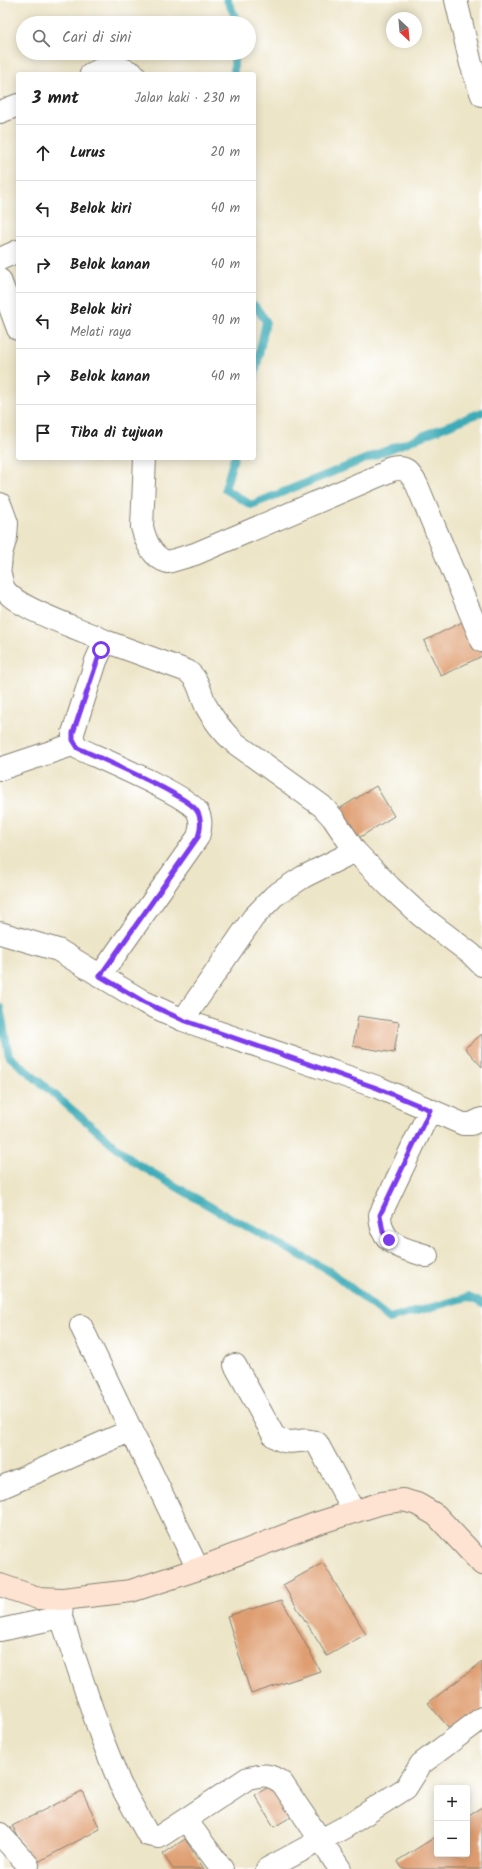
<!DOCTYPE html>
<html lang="id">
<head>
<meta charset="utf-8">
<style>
	body { margin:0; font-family:Kalam,sans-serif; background:#f2f2f2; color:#222 }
	.controls { position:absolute; right:12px; bottom:12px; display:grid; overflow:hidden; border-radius:4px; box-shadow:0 2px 10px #0003 }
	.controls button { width:36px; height:36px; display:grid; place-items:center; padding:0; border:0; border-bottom:1px solid #e0e0e0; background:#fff; color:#222; font:20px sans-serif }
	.compass { position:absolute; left:386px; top:12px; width:36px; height:36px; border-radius:50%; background:#fff; box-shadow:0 2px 10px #0003; rotate:154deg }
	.stop { position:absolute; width:12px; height:12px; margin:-9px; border:3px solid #7c3aed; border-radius:50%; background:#fff }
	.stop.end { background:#7c3aed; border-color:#fff; box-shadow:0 1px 4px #0008 }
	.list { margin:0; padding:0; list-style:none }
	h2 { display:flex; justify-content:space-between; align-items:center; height:52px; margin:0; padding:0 16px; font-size:17px }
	h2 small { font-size:13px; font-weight:400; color:#767676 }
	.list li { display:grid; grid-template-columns:26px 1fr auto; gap:12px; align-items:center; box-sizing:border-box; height:56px; padding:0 16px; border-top:1px solid #e0e0e0 }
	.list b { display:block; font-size:15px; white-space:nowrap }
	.list p { margin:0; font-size:13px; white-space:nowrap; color:#767676 }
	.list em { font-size:13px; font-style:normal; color:#767676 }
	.icon { flex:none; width:22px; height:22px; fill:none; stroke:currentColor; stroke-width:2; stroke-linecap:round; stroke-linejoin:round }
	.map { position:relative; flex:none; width:482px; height:1869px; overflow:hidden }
	.search { position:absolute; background:#fff; box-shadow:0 2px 10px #0003; left:16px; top:16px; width:240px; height:44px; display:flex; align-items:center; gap:10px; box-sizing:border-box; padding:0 14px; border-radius:22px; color:#767676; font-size:15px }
	.panel { position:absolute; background:#fff; box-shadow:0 2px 10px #0003; left:16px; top:72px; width:240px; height:388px; border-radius:4px }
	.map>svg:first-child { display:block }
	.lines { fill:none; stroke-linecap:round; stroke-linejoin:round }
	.stream { stroke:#3cacb8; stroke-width:8 }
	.building { fill:#df9e71 }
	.street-casing { stroke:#848072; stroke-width:24 }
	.secondary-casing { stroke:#848072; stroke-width:24 }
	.street { stroke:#fff; stroke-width:22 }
	.secondary { stroke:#fee3d2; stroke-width:22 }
	.route { stroke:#7c3aed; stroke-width:5 }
</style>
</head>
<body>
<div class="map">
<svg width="482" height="1869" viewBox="0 0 482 1869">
	<rect width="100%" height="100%" fill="#fff"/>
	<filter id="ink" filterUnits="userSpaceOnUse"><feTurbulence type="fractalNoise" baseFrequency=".025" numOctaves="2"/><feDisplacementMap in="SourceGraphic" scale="8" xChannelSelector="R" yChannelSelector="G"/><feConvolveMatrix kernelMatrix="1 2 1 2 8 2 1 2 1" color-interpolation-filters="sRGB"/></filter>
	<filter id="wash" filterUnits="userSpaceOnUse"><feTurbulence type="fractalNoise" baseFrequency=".012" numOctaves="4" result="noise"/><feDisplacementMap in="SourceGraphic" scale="16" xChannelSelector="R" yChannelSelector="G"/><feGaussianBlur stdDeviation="0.9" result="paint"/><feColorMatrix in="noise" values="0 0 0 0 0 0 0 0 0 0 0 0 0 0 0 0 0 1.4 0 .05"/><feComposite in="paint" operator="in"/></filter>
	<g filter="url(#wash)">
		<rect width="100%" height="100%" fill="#ede5c8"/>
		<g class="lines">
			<!-- stream -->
			<path class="stream" d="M 227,0 L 235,16 L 235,23
				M 234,74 L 234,53
				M 254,305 L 266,321 L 254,379
				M 234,458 L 225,489 L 251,505 L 482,412
				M 0,1008 L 9,1056 L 134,1162 L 218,1211 L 333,1273 L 389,1319 L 468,1297 L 482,1303"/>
		</g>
		<g id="blocks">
			<!-- building -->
			<path class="building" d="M 468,619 L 482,647 L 482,656 L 441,676 L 424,641 Z
				M 376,786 L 394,816 L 357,839 L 339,809 Z
				M 358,1016 L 399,1022 L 394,1053 L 353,1046 Z
				M 482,1034 L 482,1067 L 465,1048 Z
				M 323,1563 L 366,1634 L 327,1656 L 283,1585 Z
				M 282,1600 L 320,1671 L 251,1694 L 227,1616 Z
				M 482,1662 L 482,1713 L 454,1734 L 428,1703 Z
				M 275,1783 L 294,1815 L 274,1827 L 255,1795 Z
				M 82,1791 L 100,1829 L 34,1864 L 12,1826 Z
				M 482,1807 L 482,1869 L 403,1869 L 397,1861 L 437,1836 L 437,1854 L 467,1854 L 467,1816 Z
				M 185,1839 L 204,1869 L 173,1869 L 163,1854 Z"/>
		</g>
	</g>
	<g filter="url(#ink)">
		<use href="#blocks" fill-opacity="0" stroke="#848072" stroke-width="1"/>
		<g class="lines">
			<!-- street casing -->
			<g class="street-casing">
				<path id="street" d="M 456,0 L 471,64 L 482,95
					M 91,74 C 110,64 115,64 134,74
					M 0,112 L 18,105
					M 0,259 L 18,251
					M 0,280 L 18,329
					M 145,458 L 142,527 C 146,542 152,558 168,562 L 195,554 L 392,470 C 406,466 410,473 417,485 L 482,641
					M 0,504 L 7,523 L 6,537 L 1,554 L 0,567
					M 0,574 C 1,579 2,584 4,589 C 18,610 81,628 105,641 L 96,661 L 73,733 L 73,740 L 78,748 C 99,758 187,795 197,811 C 202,819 201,828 198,837 L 100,976
					M 105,641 L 187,671 C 199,679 200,693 206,706 C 214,721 223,732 235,743 L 322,806 L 333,818 L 355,851 L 390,887 L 420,915 L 471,954 L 482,965
					M 0,769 L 75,744
					M 0,933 L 58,950 L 144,1002 L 183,1020 L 377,1087 L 463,1124 L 471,1124 L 482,1119
					M 183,1020 L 253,918 L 274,896 L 303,877 L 355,851
					M 427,1256 C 403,1248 381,1246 380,1215 L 430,1110
					M 81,1326 L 198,1569
					M 235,1365 L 274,1436 C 292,1449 302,1435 317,1443 L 354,1512
					M 0,1488 L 132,1430
					M 61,1617 L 101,1736 L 120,1784 L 148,1835 L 159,1837 L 248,1778 C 263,1775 269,1773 282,1783 L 340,1869
					M 0,1630 L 61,1617 L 62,1603
					M 186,1820 L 222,1869
					M 0,1834 L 28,1865
					M 267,1869 L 345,1827 L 406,1788 L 421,1764 L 482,1718"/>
			</g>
			<!-- secondary casing -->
			<g class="secondary-casing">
				<path id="secondary" d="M 0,1585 L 38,1598 L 63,1599 L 131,1591 L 198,1569 L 315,1524 L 382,1503 L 403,1500 L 417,1504 L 436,1515 L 482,1564"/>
			</g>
			<!-- street -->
			<use href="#street" class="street"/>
			<!-- secondary -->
			<use href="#secondary" class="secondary"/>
		</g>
	</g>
	<g class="lines" filter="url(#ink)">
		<!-- route -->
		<path class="route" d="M 101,650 L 73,733 L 73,740 L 78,748 C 99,758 187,795 197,811 C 202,819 201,828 198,837 L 100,976 L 144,1002 L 183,1020 L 377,1088 L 430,1110 L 380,1215 L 383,1232 L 389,1240"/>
	</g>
</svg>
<div class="controls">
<button>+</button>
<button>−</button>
</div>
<svg class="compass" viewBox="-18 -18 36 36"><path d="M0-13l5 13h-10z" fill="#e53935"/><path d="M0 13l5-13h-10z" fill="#767676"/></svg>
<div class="stop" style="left:101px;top:650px"></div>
<div class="stop end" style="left:389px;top:1240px"></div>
<div class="search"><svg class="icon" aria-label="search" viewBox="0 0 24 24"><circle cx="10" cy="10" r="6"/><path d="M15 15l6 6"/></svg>Cari di sini</div>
<section class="panel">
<h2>3 mnt<small>Jalan kaki · 230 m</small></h2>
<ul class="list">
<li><svg class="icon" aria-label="ahead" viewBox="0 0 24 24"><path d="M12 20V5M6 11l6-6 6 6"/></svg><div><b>Lurus</b></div><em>20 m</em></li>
<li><svg class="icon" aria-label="left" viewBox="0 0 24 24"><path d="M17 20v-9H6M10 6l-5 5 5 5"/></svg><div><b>Belok kiri</b></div><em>40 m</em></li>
<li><svg class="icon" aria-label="right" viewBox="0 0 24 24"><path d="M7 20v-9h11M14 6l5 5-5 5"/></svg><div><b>Belok kanan</b></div><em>40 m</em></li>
<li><svg class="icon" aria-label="left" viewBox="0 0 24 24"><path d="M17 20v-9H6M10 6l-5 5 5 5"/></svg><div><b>Belok kiri</b><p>Melati raya</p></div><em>90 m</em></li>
<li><svg class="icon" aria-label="right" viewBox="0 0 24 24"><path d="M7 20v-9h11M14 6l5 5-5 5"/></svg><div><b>Belok kanan</b></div><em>40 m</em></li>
<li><svg class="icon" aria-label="arrive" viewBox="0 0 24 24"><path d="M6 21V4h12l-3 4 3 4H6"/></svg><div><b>Tiba di tujuan</b></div></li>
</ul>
</section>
</div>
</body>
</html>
